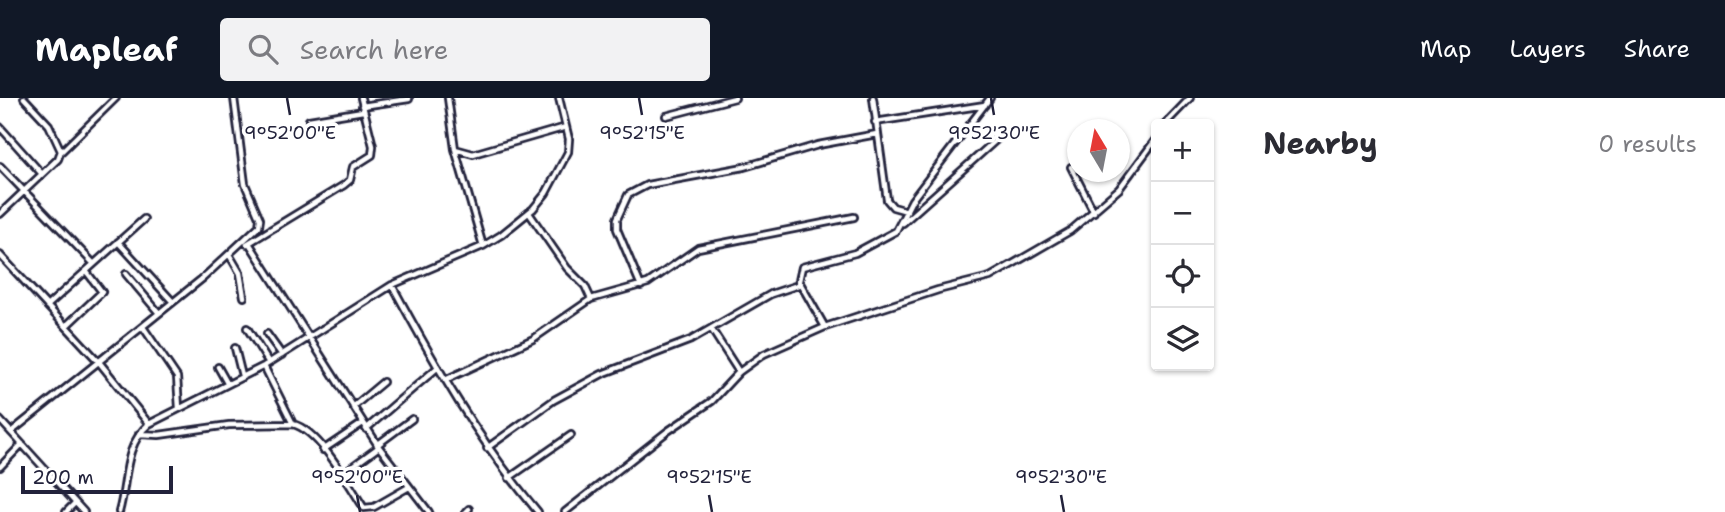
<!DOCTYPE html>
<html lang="en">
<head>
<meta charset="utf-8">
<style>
	body { margin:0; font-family:"Shantell Sans",sans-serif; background:#f2f2f3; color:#2b2b33 }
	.controls { position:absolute; right:21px; top:21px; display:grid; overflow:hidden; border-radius:7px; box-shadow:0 2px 5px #0004 }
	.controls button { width:63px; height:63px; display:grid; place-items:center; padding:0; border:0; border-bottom:2px solid #e1e1e2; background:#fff; color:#2b2b33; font:35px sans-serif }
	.compass { position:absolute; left:1067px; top:21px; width:63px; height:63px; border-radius:50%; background:#fff; box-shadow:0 2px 5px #0004; rotate:350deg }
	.scale { position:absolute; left:21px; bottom:18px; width:152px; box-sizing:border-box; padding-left:7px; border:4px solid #22223b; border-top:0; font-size:19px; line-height:24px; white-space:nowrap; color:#22223b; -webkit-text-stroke:5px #fff; paint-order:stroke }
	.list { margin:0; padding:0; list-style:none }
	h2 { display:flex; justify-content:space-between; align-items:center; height:91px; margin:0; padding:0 28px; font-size:30px }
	h2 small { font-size:23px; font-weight:400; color:#7c7c81 }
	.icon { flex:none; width:38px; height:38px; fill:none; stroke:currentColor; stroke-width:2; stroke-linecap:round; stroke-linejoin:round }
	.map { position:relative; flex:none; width:1235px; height:414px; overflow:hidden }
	header { display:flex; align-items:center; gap:42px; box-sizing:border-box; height:98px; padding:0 35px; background:#111827; color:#fff }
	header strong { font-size:33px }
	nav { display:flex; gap:38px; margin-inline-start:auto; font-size:24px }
	.search { width:490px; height:63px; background:#f2f2f3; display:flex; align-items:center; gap:18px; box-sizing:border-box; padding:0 24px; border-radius:7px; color:#7c7c81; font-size:26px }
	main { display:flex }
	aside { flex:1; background:#fff }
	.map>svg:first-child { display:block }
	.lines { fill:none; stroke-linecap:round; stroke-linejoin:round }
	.street-casing { stroke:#22223b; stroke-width:10 }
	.street { stroke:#fff; stroke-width:4.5 }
	.ticks { fill:none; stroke:#22223b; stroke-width:2.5 }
	.ticks-label { font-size:18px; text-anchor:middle; fill:#22223b; stroke:#fff; stroke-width:7; stroke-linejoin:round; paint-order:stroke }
</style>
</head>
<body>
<header>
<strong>Mapleaf</strong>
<div class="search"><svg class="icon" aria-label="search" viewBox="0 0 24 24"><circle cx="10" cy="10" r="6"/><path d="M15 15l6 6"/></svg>Search here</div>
<nav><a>Map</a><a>Layers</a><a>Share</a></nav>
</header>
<main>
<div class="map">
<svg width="1235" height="414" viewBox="0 0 1235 414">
	<rect width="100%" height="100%" fill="#fff"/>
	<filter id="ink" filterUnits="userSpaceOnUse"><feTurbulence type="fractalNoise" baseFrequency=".0143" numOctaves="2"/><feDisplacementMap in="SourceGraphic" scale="14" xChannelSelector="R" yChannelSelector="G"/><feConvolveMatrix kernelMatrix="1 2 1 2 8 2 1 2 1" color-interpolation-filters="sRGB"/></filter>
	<g filter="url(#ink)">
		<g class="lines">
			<!-- street casing -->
			<g class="street-casing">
				<path id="street" d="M 448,0 L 455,51 L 483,148
					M 873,0 L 887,102 L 893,109 L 907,113
					M 362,8 L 409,1
					M 666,18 L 735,0
					M 309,22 L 363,13
					M 875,24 L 985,7
					M 1165,26 L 1190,0
					M 0,29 L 42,76
					M 455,51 L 473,56 L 566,29
					M 62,53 L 116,0
					M 0,68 L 94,166
					M 1071,69 L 1094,114
					M 529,115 L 567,170 L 585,188 L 591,201
					M 0,116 L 58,61 L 61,53 L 49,27 L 24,0
					M 903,125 L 996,42
					M 118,144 L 173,204
					M 249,145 L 379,349
					M 247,146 L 344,87 L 350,82 L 353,69 L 372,57 L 373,48 L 361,0
					M 0,157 L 99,264 L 149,326
					M 230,158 L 240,175 L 244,199
					M 126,176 L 159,215
					M 800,185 L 825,229
					M 392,187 C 435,267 479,344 538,414
					M 641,188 L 617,131 L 617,121 L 628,97 L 647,87 L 744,69 L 818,47 L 877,36
					M 47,208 L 144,121
					M 66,228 L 102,194 L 86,173
					M 143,229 L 177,279 L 179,310
					M 247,230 L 269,265
					M 712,232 L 739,274
					M 267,236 L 282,257
					M 235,250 L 242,278
					M 264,268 L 293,326
					M 218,269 L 227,285
					M 445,282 L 533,241 L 591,201 L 648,185 L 698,150 L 854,119
					M 353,309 L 383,284
					M 0,322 L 84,414
					M 366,331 L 437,270
					M 11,334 L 203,180 L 259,128 L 260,121 L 245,86 L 234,0
					M 139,336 L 159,337 L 229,327 L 293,326 C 320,333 349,387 364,410 L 374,409 L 409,389
					M 377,347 L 412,321
					M 487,350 L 554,302 L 602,276 L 691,242 L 771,196 L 798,187 L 802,169 L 855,155 L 896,133 L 912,102 L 990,0
					M 323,352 L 363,325
					M 0,369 L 22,346
					M 342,376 L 379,349 L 429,414
					M 509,380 L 571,337
					M 66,414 L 75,405
					M 119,414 C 128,383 123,348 149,326 L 264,268 L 392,187 L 483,148 L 501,137 L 533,111 L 546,95 L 568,54 L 569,41 L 559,0
					M 466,414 L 469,411
					M 565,414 L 668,333 L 712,303 L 739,274 L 764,256 L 825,229 L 938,192 L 990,179 L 1070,133 L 1119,91 L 1156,41"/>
			</g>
			<!-- street -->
			<use href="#street" class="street"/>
		</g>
	</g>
	<!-- ticks -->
	<path class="ticks" d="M 287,0 L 290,17M 639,0 L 642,17M 991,0 L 994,17M 357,397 L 360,414M 709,397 L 712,414M 1061,397 L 1064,414"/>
	<g class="ticks-label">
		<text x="290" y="41">9°52'00"E</text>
		<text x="642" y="41">9°52'15"E</text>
		<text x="994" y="41">9°52'30"E</text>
		<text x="357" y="385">9°52'00"E</text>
		<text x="709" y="385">9°52'15"E</text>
		<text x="1061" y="385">9°52'30"E</text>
	</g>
</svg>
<div class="controls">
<button>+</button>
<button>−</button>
<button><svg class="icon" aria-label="locate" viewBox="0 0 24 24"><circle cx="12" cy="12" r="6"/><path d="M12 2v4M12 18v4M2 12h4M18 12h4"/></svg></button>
<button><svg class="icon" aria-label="layers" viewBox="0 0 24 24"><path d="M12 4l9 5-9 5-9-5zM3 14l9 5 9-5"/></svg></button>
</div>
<svg class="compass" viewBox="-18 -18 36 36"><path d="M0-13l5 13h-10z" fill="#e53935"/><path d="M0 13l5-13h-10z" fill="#7c7c81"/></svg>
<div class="scale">200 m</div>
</div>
<aside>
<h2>Nearby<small>0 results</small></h2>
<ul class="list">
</ul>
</aside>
</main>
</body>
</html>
